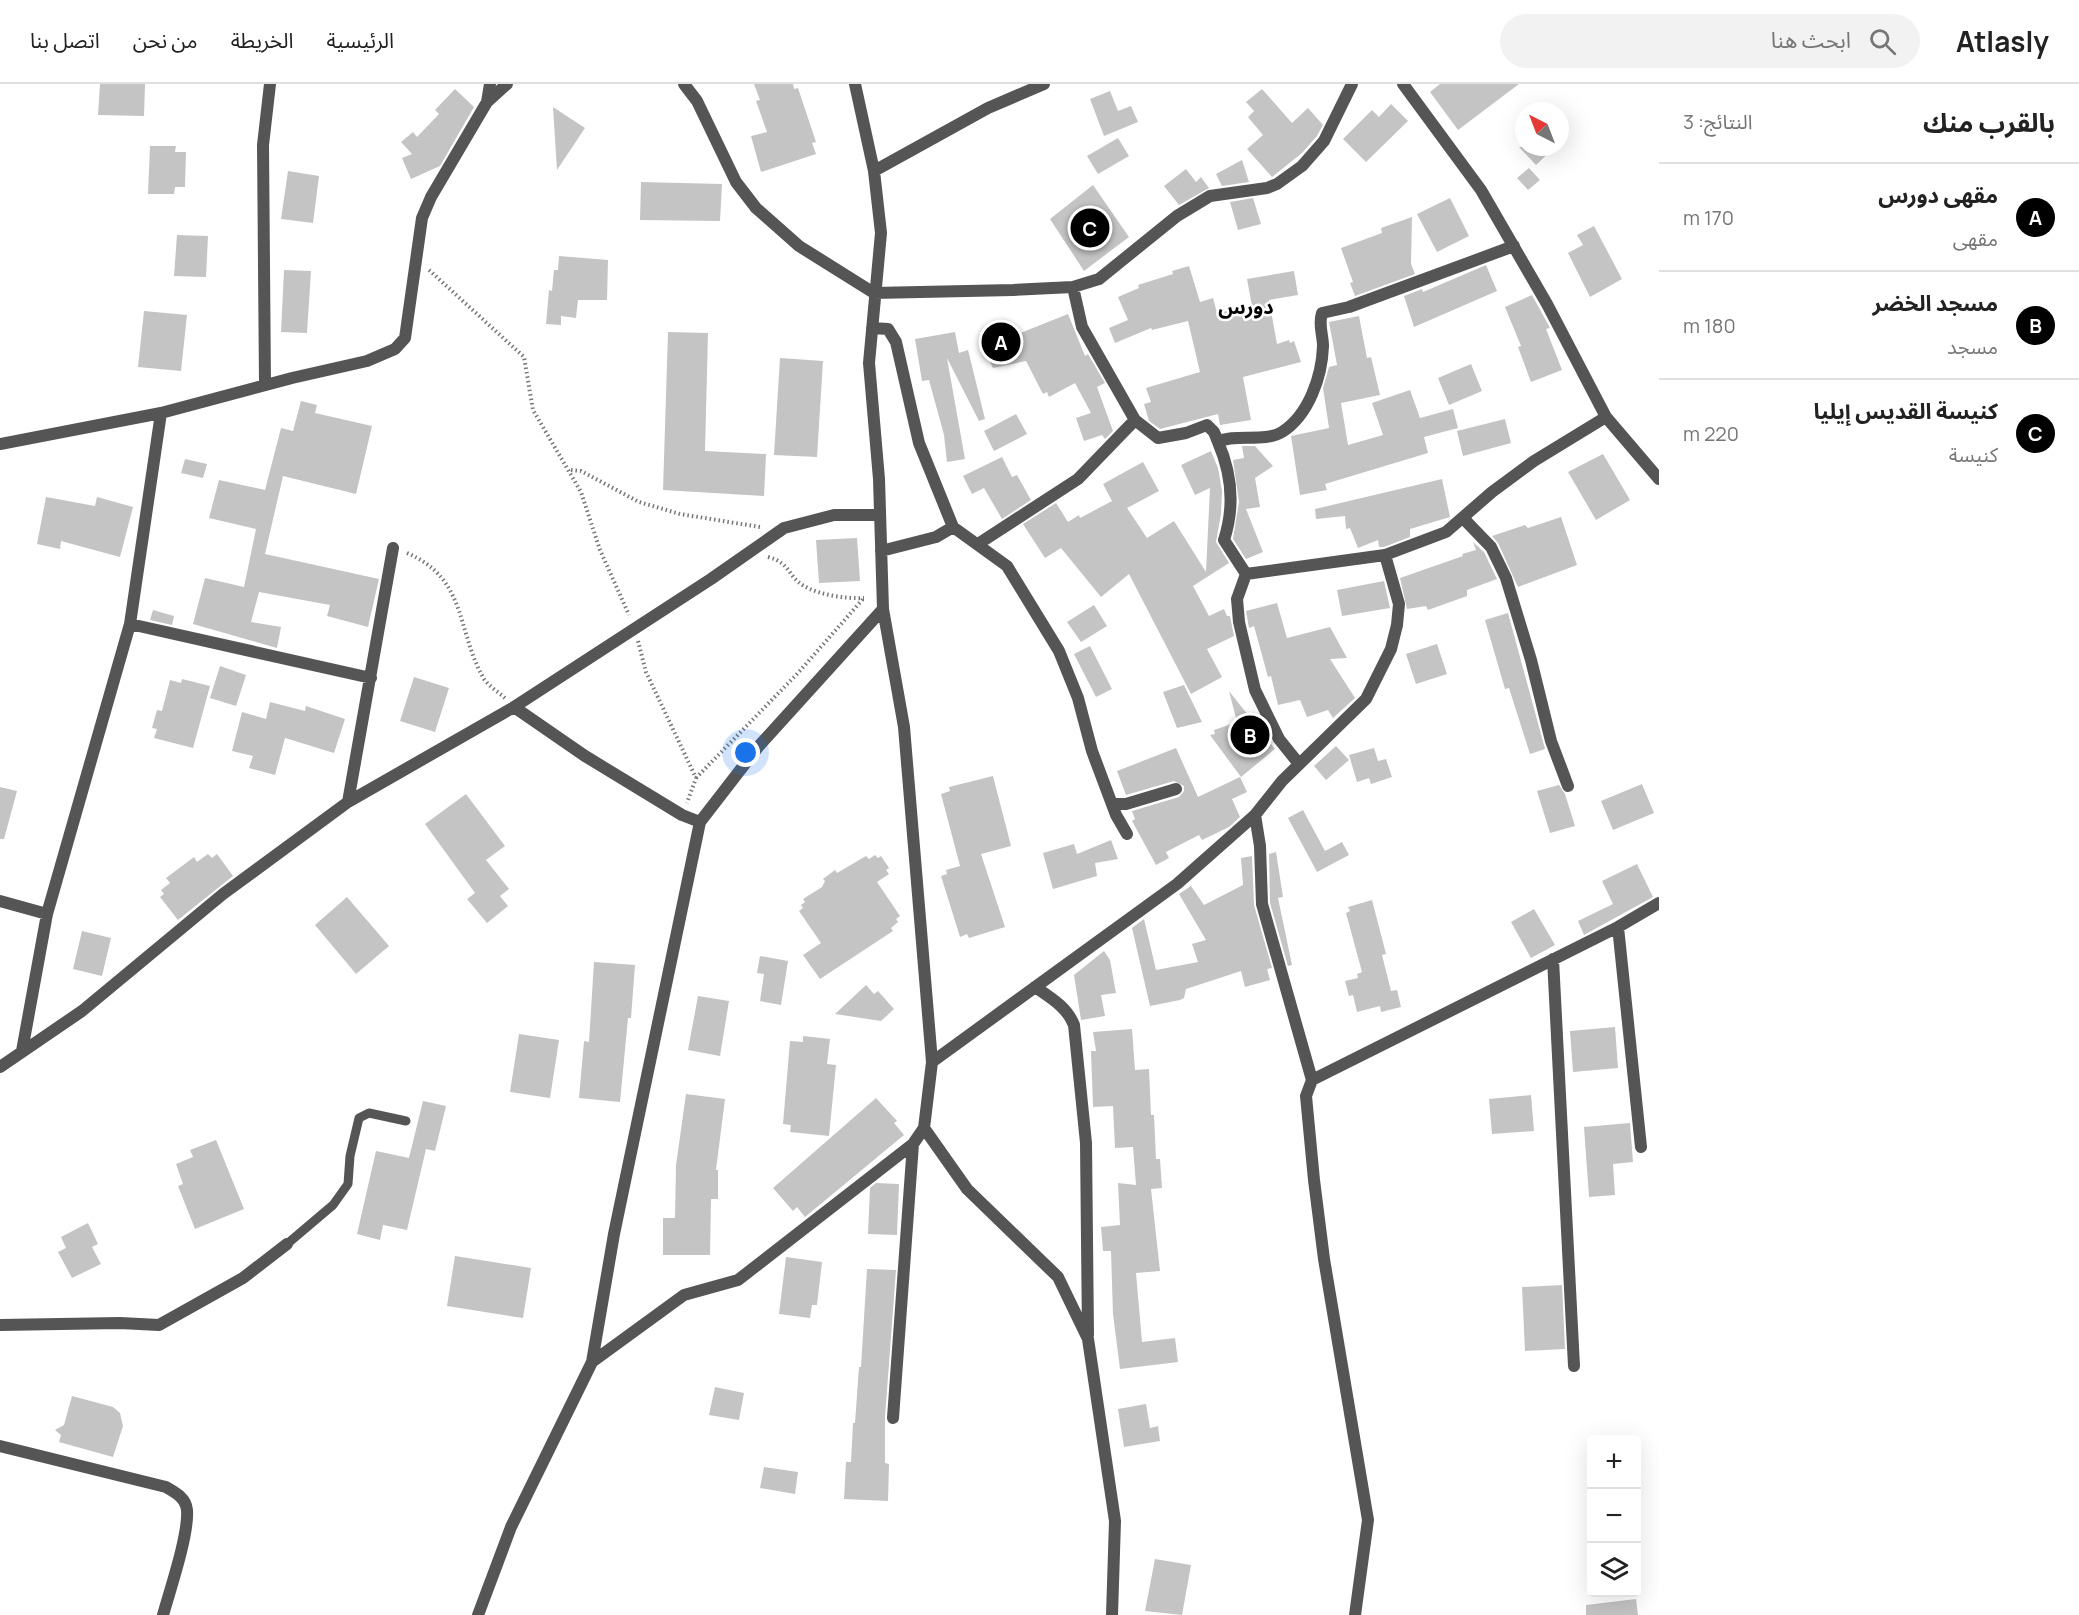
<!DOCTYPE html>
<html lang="ar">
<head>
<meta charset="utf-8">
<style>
	body { margin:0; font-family:Manrope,"Noto Sans Arabic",sans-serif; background:#f2f2f2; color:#222; direction:rtl }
	.controls { position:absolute; right:18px; bottom:18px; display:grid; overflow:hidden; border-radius:6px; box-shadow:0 6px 24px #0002 }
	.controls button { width:54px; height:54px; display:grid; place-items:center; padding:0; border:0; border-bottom:2px solid #e0e0e0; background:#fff; color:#222; font:30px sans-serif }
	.compass { position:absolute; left:1515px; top:18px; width:54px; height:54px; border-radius:50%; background:#fff; box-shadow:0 6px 24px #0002; rotate:318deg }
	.you { position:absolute; left:746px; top:669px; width:21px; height:21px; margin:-15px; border:4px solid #fff; border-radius:50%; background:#1a73e8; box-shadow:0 0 0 9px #1a73e833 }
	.badge { display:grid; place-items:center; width:39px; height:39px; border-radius:50%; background:#000; color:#fff; font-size:20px; font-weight:700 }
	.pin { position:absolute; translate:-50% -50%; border:3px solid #fff; box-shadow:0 2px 6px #0006 }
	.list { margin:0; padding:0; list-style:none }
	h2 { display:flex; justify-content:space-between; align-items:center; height:78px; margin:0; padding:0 24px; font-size:26px }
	h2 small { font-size:20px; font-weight:400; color:#767676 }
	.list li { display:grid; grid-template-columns:39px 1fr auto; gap:18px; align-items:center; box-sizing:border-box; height:108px; padding:0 24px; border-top:2px solid #e0e0e0 }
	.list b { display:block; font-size:22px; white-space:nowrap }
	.list p { margin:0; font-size:20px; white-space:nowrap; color:#767676 }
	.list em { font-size:20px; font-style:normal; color:#767676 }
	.icon { flex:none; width:33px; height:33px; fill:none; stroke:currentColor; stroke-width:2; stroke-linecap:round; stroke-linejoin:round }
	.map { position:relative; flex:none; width:1659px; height:1531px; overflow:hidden; direction:ltr }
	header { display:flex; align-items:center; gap:36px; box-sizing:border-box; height:84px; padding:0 30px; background:#fff; border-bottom:2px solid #e0e0e0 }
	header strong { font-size:28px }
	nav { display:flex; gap:33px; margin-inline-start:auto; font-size:21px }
	.search { width:420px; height:54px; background:#f2f2f2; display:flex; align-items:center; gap:15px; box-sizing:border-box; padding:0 21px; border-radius:33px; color:#767676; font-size:22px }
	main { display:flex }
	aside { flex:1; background:#fff }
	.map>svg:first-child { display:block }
	.building { fill:#c4c4c4 }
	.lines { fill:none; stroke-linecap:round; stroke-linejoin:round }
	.path { stroke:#777; stroke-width:4; stroke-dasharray:1.5 3; stroke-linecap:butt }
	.lane { stroke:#555; stroke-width:9 }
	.street { stroke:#555; stroke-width:12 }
	.labels { text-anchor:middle; stroke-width:5; stroke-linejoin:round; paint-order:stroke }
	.quarter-label { font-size:20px; font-weight:bold; fill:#000; stroke:#fff }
</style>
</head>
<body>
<header>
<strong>Atlasly</strong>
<div class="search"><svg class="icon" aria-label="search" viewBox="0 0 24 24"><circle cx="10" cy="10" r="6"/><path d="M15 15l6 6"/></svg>ابحث هنا</div>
<nav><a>الرئيسية</a><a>الخريطة</a><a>من نحن</a><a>اتصل بنا</a></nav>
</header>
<main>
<aside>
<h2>بالقرب منك<small>النتائج: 3</small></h2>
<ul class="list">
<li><span class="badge">A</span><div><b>مقهى دورس</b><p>مقهى</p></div><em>170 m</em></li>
<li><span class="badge">B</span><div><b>مسجد الخضر</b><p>مسجد</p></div><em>180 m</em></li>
<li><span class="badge">C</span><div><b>كنيسة القديس إيليا</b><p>كنيسة</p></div><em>220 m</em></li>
</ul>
</aside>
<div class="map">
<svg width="1659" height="1531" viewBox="0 0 1659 1531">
	<rect width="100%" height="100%" fill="#fff"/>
	<!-- building -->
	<path class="building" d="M 100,0 L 145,0 L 144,32 L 98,31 Z
		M 754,0 L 793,0 L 794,5 L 798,4 L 816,58 L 812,59 L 816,70 L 761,88 L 751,52 L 767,48 L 756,17 L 760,16 Z
		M 1440,0 L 1519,0 L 1458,46 L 1430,8 Z
		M 455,5 L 474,23 L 440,82 L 411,95 L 402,74 L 412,70 L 401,58 L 413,48 L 417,53 L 439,30 L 435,26 Z
		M 1262,5 L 1292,39 L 1308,24 L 1323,41 L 1317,52 L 1302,69 L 1272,93 L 1247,65 L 1263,51 L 1248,33 L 1254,27 L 1246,18 Z
		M 1110,7 L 1118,27 L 1131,22 L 1138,38 L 1104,52 L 1090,15 Z
		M 1391,20 L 1408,37 L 1366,78 L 1343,55 L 1372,26 L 1379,33 Z
		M 553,23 L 585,44 L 557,86 Z
		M 1118,54 L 1129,72 L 1098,90 L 1087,72 Z
		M 150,62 L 176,62 L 175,68 L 186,68 L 185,103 L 175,103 L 174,110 L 148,110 Z
		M 1519,63 L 1555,63 L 1536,81 Z
		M 1242,76 L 1249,98 L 1222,102 L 1216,90 Z
		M 1529,84 L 1540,96 L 1528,106 L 1517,94 Z
		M 1186,85 L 1196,98 L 1201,93 L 1209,104 L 1179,121 L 1164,102 Z
		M 288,87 L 319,92 L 313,139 L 281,135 Z
		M 641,98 L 722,100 L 720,137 L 640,136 Z
		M 1093,101 L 1129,153 L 1084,187 L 1050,135 Z
		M 1253,114 L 1261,140 L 1238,146 L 1230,118 Z
		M 1450,114 L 1469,152 L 1437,168 L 1417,130 Z
		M 1412,133 L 1411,180 L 1415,190 L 1355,212 L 1350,199 L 1353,198 L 1341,164 L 1382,149 L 1381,144 Z
		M 1594,142 L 1622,195 L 1590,213 L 1568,169 L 1583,161 L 1577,151 Z
		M 177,151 L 208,152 L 206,193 L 174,192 Z
		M 559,172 L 608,176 L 607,216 L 578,216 L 576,234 L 561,232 L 561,241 L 546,240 L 549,206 L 552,207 L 554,186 L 558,186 Z
		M 1486,181 L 1497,207 L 1414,243 L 1404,212 L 1422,205 L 1423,208 Z
		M 1189,182 L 1200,218 L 1213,214 L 1217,229 L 1252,222 L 1247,195 L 1294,187 L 1298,211 L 1269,216 L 1277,260 L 1289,256 L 1290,259 L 1294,257 L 1301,278 L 1243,293 L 1251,336 L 1220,341 L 1218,330 L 1160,345 L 1149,337 L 1144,320 L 1151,318 L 1146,304 L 1200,288 L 1188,237 L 1152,246 L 1151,244 L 1115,259 L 1109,244 L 1128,236 L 1118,213 L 1139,204 L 1138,201 L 1173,190 L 1172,187 Z
		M 284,186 L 311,187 L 307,249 L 281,248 Z
		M 1532,211 L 1550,244 L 1546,245 L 1562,286 L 1531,298 L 1518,263 L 1521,262 L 1505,223 Z
		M 144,227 L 187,231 L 181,287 L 138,283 Z
		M 1068,230 L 1085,272 L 1088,270 L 1105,299 L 1097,303 L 1113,347 L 1105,355 L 1102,351 L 1084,357 L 1076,334 L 1091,329 L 1075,299 L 1049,313 L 1047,308 L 1043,310 L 1026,277 L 993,284 L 982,262 L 990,260 L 990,240 L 1011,238 L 1013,252 Z
		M 1359,232 L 1367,274 L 1371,273 L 1380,311 L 1341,319 L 1348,361 L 1383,351 L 1372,319 L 1410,306 L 1420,334 L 1453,325 L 1458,344 L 1424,353 L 1428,369 L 1325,400 L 1327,406 L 1300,411 L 1291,352 L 1329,344 L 1323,304 L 1329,283 L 1337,281 L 1329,238 Z
		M 668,248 L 708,249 L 705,367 L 766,370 L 764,412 L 663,406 Z
		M 955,248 L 959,269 L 968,266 L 985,335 L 979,337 L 947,274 L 965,375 L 947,378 L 944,351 L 929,296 L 922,297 L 915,255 Z
		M 780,274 L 823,277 L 817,373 L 774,371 Z
		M 1471,280 L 1482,307 L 1449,321 L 1438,294 Z
		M 301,317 L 317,321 L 315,329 L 372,342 L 356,410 L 283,392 L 265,470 L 379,495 L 368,543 L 327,532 L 330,521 L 259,508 L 251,538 L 281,543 L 277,564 L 193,540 L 205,494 L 244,503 L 256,445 L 209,434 L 219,396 L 265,406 L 281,344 L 293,347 Z
		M 1016,330 L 1027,350 L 994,367 L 984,347 Z
		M 1505,335 L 1511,359 L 1463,372 L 1457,347 Z
		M 1242,362 L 1255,362 L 1273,382 L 1255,394 L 1260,423 L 1246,425 L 1263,468 L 1246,475 L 1233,455 L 1239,418 L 1233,376 L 1244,374 Z
		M 1211,367 L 1218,384 L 1222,407 L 1221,430 L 1216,458 L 1229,479 L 1193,502 L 1209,532 L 1224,525 L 1227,532 L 1230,532 L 1234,552 L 1207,565 L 1222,593 L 1191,610 L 1129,490 L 1101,513 L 1061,464 L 1045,474 L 1023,440 L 1056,419 L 1068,438 L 1079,431 L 1080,434 L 1112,417 L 1103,400 L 1143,378 L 1159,407 L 1127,424 L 1147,454 L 1174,437 L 1206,488 L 1210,404 L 1195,411 L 1181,381 Z
		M 1603,370 L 1630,416 L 1596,436 L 1568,388 Z
		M 1002,373 L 1012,393 L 1017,391 L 1031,416 L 1002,435 L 984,404 L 972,410 L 963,392 Z
		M 185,375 L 207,380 L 203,394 L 181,389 Z
		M 1442,395 L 1450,433 L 1410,445 L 1410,453 L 1384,463 L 1379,463 L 1378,456 L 1358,464 L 1350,444 L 1346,445 L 1345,432 L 1316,435 L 1315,425 Z
		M 46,413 L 95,422 L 97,413 L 133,423 L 120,473 L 61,457 L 60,465 L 37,460 Z
		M 1561,433 L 1577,481 L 1518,503 L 1498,459 L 1492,452 L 1525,441 L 1528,444 Z
		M 857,454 L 860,497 L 819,499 L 816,456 Z
		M 1473,458 L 1484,468 L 1497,495 L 1467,506 L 1467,512 L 1428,526 L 1426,522 L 1407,525 L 1400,494 L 1463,472 L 1462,470 L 1476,466 Z
		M 1384,497 L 1390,524 L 1342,532 L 1337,506 Z
		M 1277,519 L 1287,554 L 1330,543 L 1347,574 L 1330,575 L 1355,614 L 1333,634 L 1328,626 L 1307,633 L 1300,616 L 1278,621 L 1271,592 L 1268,593 L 1254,542 L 1249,544 L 1246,527 Z
		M 1094,521 L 1107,542 L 1081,558 L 1067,538 Z
		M 153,526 L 174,532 L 172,541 L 150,536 Z
		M 1508,529 L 1545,665 L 1530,670 L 1509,604 L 1505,605 L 1485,536 Z
		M 1437,560 L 1447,590 L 1416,600 L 1406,570 Z
		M 1090,562 L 1112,605 L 1096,613 L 1074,570 Z
		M 220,582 L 246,591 L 236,622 L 210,614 Z
		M 414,593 L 449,604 L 435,648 L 400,637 Z
		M 182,595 L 210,602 L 193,664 L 154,654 L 157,645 L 152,644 L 157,626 L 162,627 L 170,596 L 181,599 Z
		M 1184,601 L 1202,638 L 1177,644 L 1163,608 Z
		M 1229,607 L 1275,665 L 1241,693 L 1210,651 L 1215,650 L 1214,646 L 1237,638 Z
		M 270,618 L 305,627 L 306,622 L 345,635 L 334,669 L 285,654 L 275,691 L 249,684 L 253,672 L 232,667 L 242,628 L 266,635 Z
		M 1336,662 L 1349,676 L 1326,696 L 1314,682 Z
		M 1176,664 L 1198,713 L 1240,693 L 1247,708 L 1232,715 L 1240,733 L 1229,743 L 1202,756 L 1199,751 L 1166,768 L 1169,774 L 1156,781 L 1132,737 L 1135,735 L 1132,727 L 1179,713 L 1184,707 L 1184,702 L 1174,697 L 1126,711 L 1117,687 Z
		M 1374,664 L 1378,677 L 1386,675 L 1392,693 L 1371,700 L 1369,694 L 1357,698 L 1349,671 Z
		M 993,692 L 1011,762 L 981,770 L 1005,843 L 969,854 L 967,850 L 960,853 L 941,792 L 947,790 L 946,786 L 960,782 L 941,710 L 950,707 L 949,703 Z
		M 1642,700 L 1654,729 L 1613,746 L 1601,717 Z
		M 1559,701 L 1565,710 L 1575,742 L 1550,749 L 1537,707 Z
		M 0,703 L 17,707 L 4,755 L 0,755 Z
		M 466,710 L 505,762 L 486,776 L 509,805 L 500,812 L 508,822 L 487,839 L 467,815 L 475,809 L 425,740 Z
		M 1303,726 L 1325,767 L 1342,758 L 1349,771 L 1317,788 L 1288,734 Z
		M 1111,756 L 1118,775 L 1095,779 L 1097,792 L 1053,805 L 1043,769 L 1074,760 L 1077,770 Z
		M 1276,768 L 1283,813 L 1278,814 L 1292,881 L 1288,882 L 1270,819 L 1269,770 Z
		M 208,770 L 212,774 L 217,770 L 233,792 L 178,836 L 160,813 L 164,810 L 161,806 L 170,799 L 166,794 L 194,773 L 197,778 Z
		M 875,771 L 878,774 L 881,772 L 889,784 L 886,786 L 889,790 L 877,798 L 900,832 L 896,835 L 898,838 L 891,844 L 893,847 L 820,895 L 803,871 L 821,859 L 799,827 L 803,824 L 801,821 L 805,818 L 803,815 L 822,803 L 825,797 L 823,795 L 835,786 L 837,789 L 866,772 L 869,775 Z
		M 1252,772 L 1254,821 L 1272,884 L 1267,885 L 1270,896 L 1245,903 L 1241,887 L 1186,905 L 1184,914 L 1180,916 L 1150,922 L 1132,844 L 1144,835 L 1156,886 L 1198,878 L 1192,860 L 1206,856 L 1179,810 L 1191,802 L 1204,821 L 1243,801 L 1241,774 Z
		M 1637,780 L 1653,813 L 1584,851 L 1578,837 L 1613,820 L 1602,797 Z
		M 347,813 L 389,862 L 356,890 L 315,841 Z
		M 1372,816 L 1386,870 L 1382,871 L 1391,907 L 1397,906 L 1401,923 L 1381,928 L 1380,922 L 1357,928 L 1353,911 L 1349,912 L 1345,897 L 1358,894 L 1357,890 L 1362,888 L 1346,829 L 1350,827 L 1348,823 Z
		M 1534,825 L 1555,861 L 1531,874 L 1511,838 Z
		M 82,847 L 111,854 L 102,892 L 73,885 Z
		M 1104,867 L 1110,876 L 1116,909 L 1101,911 L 1105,932 L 1081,936 L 1074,891 Z
		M 760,872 L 788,877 L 781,921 L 760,917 L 764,890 L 757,889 Z
		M 594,878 L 635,881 L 631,934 L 628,934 L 620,1018 L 579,1014 L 584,957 L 589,958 Z
		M 866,901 L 874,910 L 878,907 L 894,925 L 881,937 L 835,930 Z
		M 698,912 L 729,917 L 720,972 L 688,966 Z
		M 1615,943 L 1618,984 L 1573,988 L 1570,947 Z
		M 1132,945 L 1135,986 L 1149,985 L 1151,1031 L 1154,1031 L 1156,1075 L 1160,1075 L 1162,1104 L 1151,1105 L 1160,1187 L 1136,1189 L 1142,1258 L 1175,1254 L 1178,1278 L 1120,1285 L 1113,1230 L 1111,1167 L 1103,1167 L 1101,1143 L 1120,1141 L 1118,1099 L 1136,1101 L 1133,1063 L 1115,1064 L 1113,1022 L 1093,1023 L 1091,967 L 1096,967 L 1093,948 Z
		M 519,950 L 559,956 L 550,1014 L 510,1008 Z
		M 803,952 L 830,955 L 827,980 L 836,981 L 829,1052 L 790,1048 L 791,1041 L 783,1040 L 790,957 L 803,958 Z
		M 686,1010 L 725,1015 L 716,1086 L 718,1086 L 718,1115 L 711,1115 L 710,1171 L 663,1171 L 663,1134 L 675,1134 L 676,1081 Z
		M 1531,1011 L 1534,1047 L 1492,1050 L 1489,1015 Z
		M 876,1014 L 897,1037 L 894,1039 L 904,1051 L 805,1133 L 797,1123 L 793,1127 L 773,1104 Z
		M 423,1017 L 446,1022 L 435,1067 L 426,1065 L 407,1146 L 383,1141 L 380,1156 L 357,1150 L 376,1067 L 409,1074 Z
		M 1630,1039 L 1633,1078 L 1613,1080 L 1615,1111 L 1589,1113 L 1584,1043 Z
		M 216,1056 L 244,1125 L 195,1145 L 178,1102 L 183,1100 L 176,1080 L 193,1073 L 190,1066 Z
		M 876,1099 L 899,1100 L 897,1151 L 868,1150 L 870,1104 Z
		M 88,1139 L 98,1160 L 92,1163 L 101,1180 L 72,1194 L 58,1168 L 66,1164 L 61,1153 Z
		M 455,1172 L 531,1184 L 523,1234 L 447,1222 Z
		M 786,1173 L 822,1178 L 817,1221 L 812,1221 L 810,1234 L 779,1230 Z
		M 867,1185 L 896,1186 L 885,1333 L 885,1379 L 889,1380 L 888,1417 L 844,1415 L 846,1378 L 851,1378 L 853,1339 L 855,1339 L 859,1283 L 861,1283 Z
		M 1562,1201 L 1565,1265 L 1525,1267 L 1522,1203 Z
		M 715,1303 L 744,1309 L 739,1336 L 709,1331 Z
		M 72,1312 L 113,1323 L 120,1329 L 123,1342 L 113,1373 L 59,1358 L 61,1351 L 55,1346 L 64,1341 Z
		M 1146,1320 L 1150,1344 L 1158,1342 L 1160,1357 L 1124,1363 L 1118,1325 Z
		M 764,1383 L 798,1388 L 795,1410 L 760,1404 Z
		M 1155,1475 L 1191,1481 L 1182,1531 L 1145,1527 Z
		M 1636,1515 L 1638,1531 L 1586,1531 L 1586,1521 Z"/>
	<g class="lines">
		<!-- path -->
		<path class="path" d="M 429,186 L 524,273 L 533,326 L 581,408 L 600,466 L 629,531
			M 571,386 L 581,387 L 639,418 L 680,430 L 760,443
			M 407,469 C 468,495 456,547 484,595 C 489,602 498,608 505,614
			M 768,473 C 791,479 787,492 804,502 C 819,511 847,515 864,514
			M 638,557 L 646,588 L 696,694 L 687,719
			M 696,694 L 798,589 L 863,515"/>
		<!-- lane -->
		<path class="lane" d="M 287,1160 L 333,1121 L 348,1100 L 350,1072 L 359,1034 L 369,1029 L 406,1037"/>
		<!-- street -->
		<path class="street" d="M 684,0 L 697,17 L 736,98 L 756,124 L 799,162 L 874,209 L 1013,206 L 1073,203 L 1099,195 L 1177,132 L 1210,112 L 1267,104 L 1277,100 L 1302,82 L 1324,57 L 1352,0
			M 1403,0 L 1481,106 L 1547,220 L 1606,333 L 1659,395
			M 487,18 L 507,0
			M 874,87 L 988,24 L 1044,0
			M 1073,203 L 1082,243 L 1135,336 L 1158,354 L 1186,349 L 1207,341 L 1214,348 L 1218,358 C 1234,349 1264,359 1282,348 C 1309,331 1322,292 1323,262 C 1323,251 1318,240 1322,229 L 1349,223 L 1514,162
			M 872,244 L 888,245 L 896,258 L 919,359 L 953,443 L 1007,482 L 1059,567 L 1078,614 L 1092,667 L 1116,731 L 1127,750
			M 265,301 L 263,61 L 270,0
			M 1218,358 C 1232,390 1235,422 1224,456 L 1246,490
			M 0,360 L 161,329 L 292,294 L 367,277 L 395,265 L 405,254 L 422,134 L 431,113 L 487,18 L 490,0
			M 1463,434 L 1491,463 L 1506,494 L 1531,576 L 1551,657 L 1568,702
			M 978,460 L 1078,395 L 1135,336
			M 881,467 L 936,453 L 953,443
			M 1246,490 L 1385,471 L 1446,448 L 1492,408 L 1534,377 L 1606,333
			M 1246,490 L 1237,515 L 1239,538 L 1255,606 L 1279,655 L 1299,680
			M 130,540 L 371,594
			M 514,623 L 585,672 L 682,731 L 700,738
			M 348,718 L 393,464
			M 1113,720 L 1126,720 L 1176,705
			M 1255,731 L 1260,762 L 1262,820 L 1312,996 L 1306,1012 L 1314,1096 L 1324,1175 L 1368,1436 L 1355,1531
			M 0,817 L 47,830
			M 1618,843 L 1641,1063
			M 1553,875 L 1574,1282
			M 1035,903 C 1051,914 1067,923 1074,941 L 1086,1059 L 1088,1251
			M 22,967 L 47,830 L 130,540 L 161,329
			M 932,978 L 1177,800 L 1255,731 L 1282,697 L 1366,615 L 1391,565 L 1397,541 L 1399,520 L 1385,471
			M 0,983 L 82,927 L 223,810 L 348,718 L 514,623 L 711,495 L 784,444 L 834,431 L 880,431
			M 1312,996 L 1618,843 L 1659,819
			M 924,1044 L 967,1105 L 1058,1193 L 1088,1255 L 1115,1437 L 1112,1531
			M 0,1241 L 120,1239 L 159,1241 L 243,1194 L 287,1160
			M 592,1278 L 684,1211 L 738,1196 L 913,1060 L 924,1044 L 932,978 L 904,643 L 883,525 L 879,395 L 869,279 L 881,149 L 874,87 L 855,0
			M 893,1334 L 913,1060
			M 0,1362 L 166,1403 C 175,1408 186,1414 187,1426 C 189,1450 170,1506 163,1531
			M 478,1531 L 511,1443 L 592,1278 L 614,1150 L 700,738 L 758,663 L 883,525"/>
	</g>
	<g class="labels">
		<!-- quarter labels -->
		<g class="quarter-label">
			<text x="1246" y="230">دورس</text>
		</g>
	</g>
</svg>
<div class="controls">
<button>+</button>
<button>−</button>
<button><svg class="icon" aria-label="layers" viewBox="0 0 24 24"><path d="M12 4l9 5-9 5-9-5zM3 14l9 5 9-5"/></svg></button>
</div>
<svg class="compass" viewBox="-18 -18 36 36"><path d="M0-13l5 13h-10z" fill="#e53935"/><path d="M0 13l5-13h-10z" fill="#767676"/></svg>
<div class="you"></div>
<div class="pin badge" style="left:1001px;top:258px">A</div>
<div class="pin badge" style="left:1250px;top:651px">B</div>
<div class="pin badge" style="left:1090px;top:144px">C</div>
</div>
</main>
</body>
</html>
